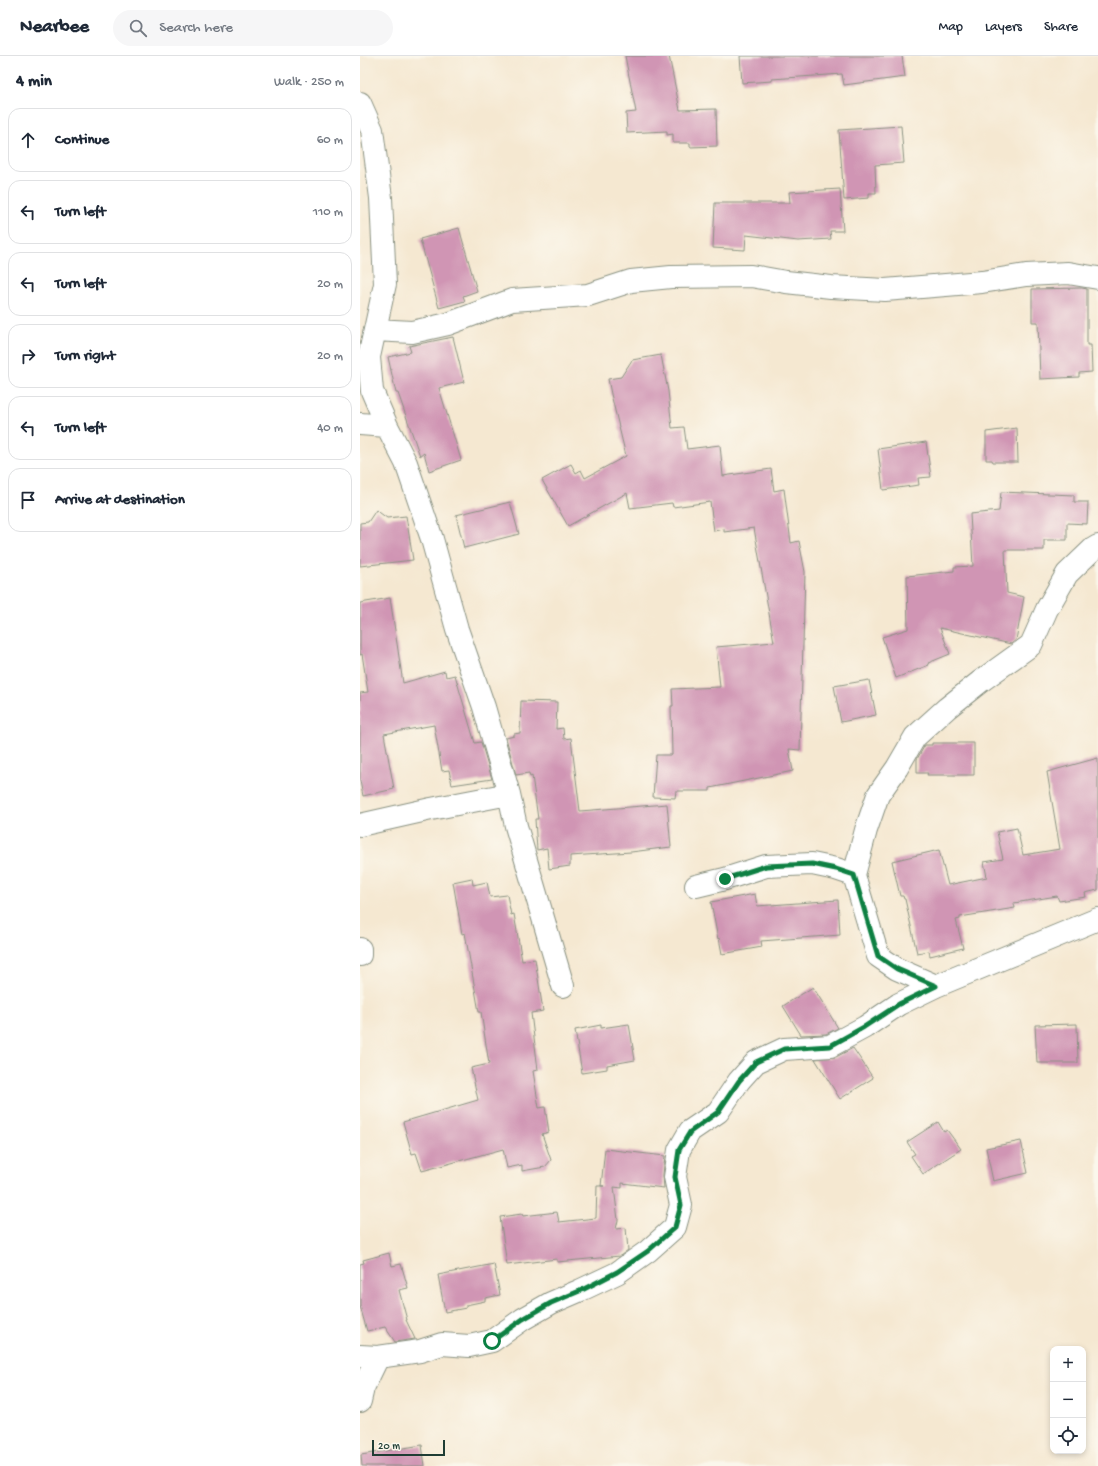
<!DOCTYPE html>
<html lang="en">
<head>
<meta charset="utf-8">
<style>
	body { margin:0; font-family:"Gochi Hand",sans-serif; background:#f6f6f7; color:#1f2937 }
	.controls { position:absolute; right:12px; bottom:12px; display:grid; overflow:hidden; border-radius:8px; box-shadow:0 2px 6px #0003 }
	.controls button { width:36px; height:36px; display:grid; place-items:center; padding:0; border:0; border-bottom:1px solid #e0e1e3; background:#fff; color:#1f2937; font:20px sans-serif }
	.scale { position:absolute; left:12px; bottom:10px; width:73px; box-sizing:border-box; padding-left:4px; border:2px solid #1f3d34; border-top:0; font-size:11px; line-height:14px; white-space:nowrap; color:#1f3d34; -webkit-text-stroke:3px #fbf7ec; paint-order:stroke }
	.stop { position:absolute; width:12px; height:12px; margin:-9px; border:3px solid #0b8043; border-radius:50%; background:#fff }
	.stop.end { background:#0b8043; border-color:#fff; box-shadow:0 1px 4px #0008 }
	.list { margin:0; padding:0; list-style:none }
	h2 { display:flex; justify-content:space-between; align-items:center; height:52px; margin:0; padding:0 16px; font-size:17px }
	h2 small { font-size:13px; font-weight:400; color:#747a83 }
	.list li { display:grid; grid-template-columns:26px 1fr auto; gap:12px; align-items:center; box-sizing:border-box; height:64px; margin:0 8px 8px; padding:0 8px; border:1px solid #e0e1e3; border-radius:12px }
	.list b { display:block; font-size:15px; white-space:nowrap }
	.list em { font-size:13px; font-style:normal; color:#747a83 }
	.icon { flex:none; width:22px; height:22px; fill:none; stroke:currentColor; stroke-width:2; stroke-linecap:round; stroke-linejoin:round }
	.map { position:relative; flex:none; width:738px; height:1410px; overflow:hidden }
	header { display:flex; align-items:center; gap:24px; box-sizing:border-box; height:56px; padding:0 20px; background:#fff; border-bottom:1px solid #e0e1e3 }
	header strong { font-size:19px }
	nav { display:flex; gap:22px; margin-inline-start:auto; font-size:14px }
	.search { width:280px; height:36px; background:#f6f6f7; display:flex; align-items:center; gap:10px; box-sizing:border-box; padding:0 14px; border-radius:22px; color:#747a83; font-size:15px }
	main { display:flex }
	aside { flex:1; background:#fff }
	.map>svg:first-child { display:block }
	.building { fill:#d095b4 }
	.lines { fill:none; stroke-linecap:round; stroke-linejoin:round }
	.minor-casing { stroke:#8a9282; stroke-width:24 }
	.minor { stroke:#fff; stroke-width:22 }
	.route { stroke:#0b8043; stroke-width:5 }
</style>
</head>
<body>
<header>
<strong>Nearbee</strong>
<div class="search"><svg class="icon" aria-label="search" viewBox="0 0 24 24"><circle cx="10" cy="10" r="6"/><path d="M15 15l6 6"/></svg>Search here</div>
<nav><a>Map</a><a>Layers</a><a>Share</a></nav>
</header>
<main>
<aside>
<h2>4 min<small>Walk · 250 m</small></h2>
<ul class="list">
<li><svg class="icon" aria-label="ahead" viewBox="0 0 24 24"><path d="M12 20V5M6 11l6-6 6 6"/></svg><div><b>Continue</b></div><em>60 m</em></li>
<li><svg class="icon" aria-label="left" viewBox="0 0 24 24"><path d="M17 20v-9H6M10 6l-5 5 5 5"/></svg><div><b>Turn left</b></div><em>110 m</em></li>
<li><svg class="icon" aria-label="left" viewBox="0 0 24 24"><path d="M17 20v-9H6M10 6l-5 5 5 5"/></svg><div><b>Turn left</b></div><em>20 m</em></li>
<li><svg class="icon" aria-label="right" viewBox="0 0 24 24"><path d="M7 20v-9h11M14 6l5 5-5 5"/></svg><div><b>Turn right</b></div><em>20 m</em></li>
<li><svg class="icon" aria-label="left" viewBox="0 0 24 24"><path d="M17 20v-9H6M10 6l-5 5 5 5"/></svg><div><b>Turn left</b></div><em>40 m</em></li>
<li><svg class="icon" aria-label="arrive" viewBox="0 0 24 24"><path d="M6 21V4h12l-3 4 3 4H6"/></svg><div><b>Arrive at destination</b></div></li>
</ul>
</aside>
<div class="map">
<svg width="738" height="1410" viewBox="0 0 738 1410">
	<rect width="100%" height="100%" fill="#fbf7ec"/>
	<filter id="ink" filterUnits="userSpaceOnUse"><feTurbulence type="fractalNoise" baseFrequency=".025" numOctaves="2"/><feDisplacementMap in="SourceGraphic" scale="8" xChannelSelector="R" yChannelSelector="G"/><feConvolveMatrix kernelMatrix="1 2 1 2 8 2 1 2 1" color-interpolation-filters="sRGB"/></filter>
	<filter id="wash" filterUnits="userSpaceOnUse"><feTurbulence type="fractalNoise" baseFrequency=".012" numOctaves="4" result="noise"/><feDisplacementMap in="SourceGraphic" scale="16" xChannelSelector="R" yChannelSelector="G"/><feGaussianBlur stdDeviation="0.9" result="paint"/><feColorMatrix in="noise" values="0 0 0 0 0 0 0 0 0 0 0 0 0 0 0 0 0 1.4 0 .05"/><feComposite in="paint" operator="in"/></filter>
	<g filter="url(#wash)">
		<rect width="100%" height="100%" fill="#f5e8d1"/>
		<g id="blocks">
			<!-- building -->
			<path class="building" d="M 265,0 L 309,0 L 320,54 L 356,53 L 357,90 L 330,91 L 330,87 L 313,87 L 313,78 L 307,79 L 307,75 L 267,77 L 266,57 L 276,56 Z
				M 380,0 L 542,0 L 545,21 L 484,29 L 482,18 L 412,23 L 412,25 L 382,27 Z
				M 541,70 L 544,107 L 515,109 L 516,137 L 509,137 L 509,142 L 484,144 L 479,74 Z
				M 480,133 L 483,175 L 470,175 L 471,183 L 438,185 L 386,179 L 385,194 L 353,192 L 355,147 L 430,147 L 429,136 Z
				M 99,172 L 117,235 L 103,240 L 105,245 L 79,252 L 60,183 Z
				M 722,232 L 727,233 L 727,289 L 731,289 L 732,316 L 719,317 L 719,321 L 680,323 L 678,266 L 672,266 L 672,233 Z
				M 93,281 L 104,326 L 79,332 L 101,404 L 69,415 L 64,397 L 60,400 L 38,337 L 36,337 L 28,301 L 51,296 L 49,290 Z
				M 301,299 L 308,335 L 312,372 L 324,371 L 327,393 L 360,389 L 363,420 L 411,413 L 414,435 L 424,433 L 431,487 L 439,485 L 445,516 L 440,694 L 429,693 L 433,715 L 350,732 L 350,735 L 316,735 L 315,742 L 293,741 L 296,699 L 312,699 L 311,650 L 313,650 L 312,633 L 360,631 L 356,591 L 414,586 L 394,472 L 364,476 L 364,473 L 354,475 L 350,446 L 313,451 L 312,447 L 270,452 L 267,437 L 208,470 L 182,424 L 211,408 L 216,417 L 221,414 L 225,422 L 266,400 L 251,338 L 248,323 L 261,321 L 272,304 Z
				M 657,372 L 658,406 L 633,406 L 632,404 L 626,404 L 626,376 Z
				M 566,386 L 571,421 L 558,422 L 559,429 L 523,434 L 518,393 Z
				M 641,436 L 714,439 L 714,446 L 728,446 L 727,468 L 707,467 L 707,484 L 684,484 L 684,494 L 645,494 L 647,537 L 664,541 L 656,584 L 651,588 L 580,572 L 590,598 L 568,607 L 569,609 L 536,622 L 522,581 L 548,573 L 547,520 L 594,515 L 594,511 L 613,510 L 610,458 L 639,455 Z
				M 150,446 L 159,478 L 104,492 L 96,459 Z
				M 16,454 L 27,462 L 46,460 L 53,504 L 0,510 L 0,467 L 8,466 Z
				M 30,542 L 43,627 L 85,615 L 86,621 L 95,619 L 115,687 L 121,686 L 132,723 L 92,729 L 89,714 L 82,715 L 74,669 L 24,678 L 34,733 L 3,740 L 0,725 L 0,637 L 8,636 L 2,598 L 0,599 L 0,547 Z
				M 509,624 L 516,659 L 481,666 L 474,630 Z
				M 161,645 L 197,646 L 196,673 L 203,672 L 204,683 L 211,682 L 220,755 L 307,748 L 311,791 L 271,796 L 210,800 L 210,810 L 189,813 L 187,792 L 177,794 L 175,763 L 178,763 L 172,720 L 170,721 L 169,717 L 156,719 L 146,682 L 154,680 L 154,678 L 160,677 Z
				M 572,687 L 614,687 L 614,719 L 567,719 L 568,717 L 557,717 L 557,703 L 565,689 L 572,689 Z
				M 738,702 L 738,834 L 725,837 L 726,841 L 699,845 L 697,840 L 654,847 L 655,852 L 600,861 L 600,863 L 596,864 L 603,892 L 570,900 L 569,895 L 557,897 L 545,843 L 544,843 L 543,840 L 540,840 L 532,805 L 579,794 L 588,829 L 627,821 L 624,806 L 643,803 L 637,776 L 657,772 L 663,799 L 700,793 L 687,716 Z
				M 112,822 L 113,829 L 127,826 L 130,841 L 147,839 L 151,859 L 154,858 L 162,905 L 175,903 L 183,955 L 171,957 L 178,1014 L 173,1015 L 179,1052 L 185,1051 L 189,1076 L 182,1078 L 191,1104 L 185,1111 L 162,1115 L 162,1109 L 147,1112 L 143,1093 L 62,1115 L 56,1097 L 52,1098 L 43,1066 L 118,1044 L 111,1012 L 129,1008 L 121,956 L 119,956 L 105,877 L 102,878 L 93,826 Z
				M 395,838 L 397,850 L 478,844 L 480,879 L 401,885 L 402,891 L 362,898 L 359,882 L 358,883 L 351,846 Z
				M 453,931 L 478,972 L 466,978 L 441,979 L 423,950 Z
				M 269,968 L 275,1004 L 247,1009 L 247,1013 L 222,1017 L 215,974 L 241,969 L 241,972 Z
				M 717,968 L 718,1007 L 677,1007 L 675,969 Z
				M 493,992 L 513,1022 L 480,1043 L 455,1003 L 476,1001 Z
				M 578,1066 L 584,1076 L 587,1074 L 601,1093 L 563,1118 L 551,1100 L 555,1098 L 547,1086 Z
				M 661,1085 L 668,1117 L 633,1125 L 626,1092 Z
				M 245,1093 L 305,1100 L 303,1119 L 304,1132 L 262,1127 L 262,1132 L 254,1131 L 258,1164 L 256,1173 L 266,1172 L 268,1194 L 260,1200 L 197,1206 L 197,1203 L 147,1209 L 140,1161 L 162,1158 L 163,1160 L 197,1156 L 199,1166 L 236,1162 L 237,1130 L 244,1130 L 241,1130 Z
				M 29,1197 L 32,1210 L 41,1208 L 48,1232 L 39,1234 L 47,1264 L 46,1264 L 55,1283 L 35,1286 L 25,1271 L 7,1275 L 0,1250 L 0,1208 L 4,1207 L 3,1204 Z
				M 134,1208 L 140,1239 L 125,1242 L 125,1245 L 106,1249 L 106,1252 L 85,1256 L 78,1219 Z
				M 62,1389 L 65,1410 L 2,1410 L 1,1399 Z"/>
		</g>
	</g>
	<g filter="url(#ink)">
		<use href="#blocks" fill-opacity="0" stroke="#8a9282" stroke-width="1"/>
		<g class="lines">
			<!-- minor casing -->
			<g class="minor-casing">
				<path id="minor" d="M 0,47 L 12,74 L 21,142 L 25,228 L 9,301 L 12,335 L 27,370 L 46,407 L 72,483 L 97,573 L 124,651 L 149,738 L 156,770 L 203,930
					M 15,274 L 52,276 L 88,268 L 152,244 L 228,239 L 271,225 L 311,221 L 391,220 L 426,226 L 471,231 L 525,234 L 622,226 L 666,219 L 708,217 L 738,222
					M 0,368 L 27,370
					M 0,769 L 71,753 L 149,738
					M 494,819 L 506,774 L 518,739 L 537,712 L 555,681 L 587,652 L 621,625 L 671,589 L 687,553 L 707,518 L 733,493 L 738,490
					M 336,830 L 365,823 L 406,810 L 452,808 L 476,813 L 494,819 L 518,900 L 537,913 L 576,930
					M 0,893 L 0,899
					M 0,1300 L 18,1301 L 60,1295 L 82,1288 L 109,1290 L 132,1285 L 163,1263 L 191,1247 L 221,1234 L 257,1217 L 288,1195 L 315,1171 L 321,1149 L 315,1121 L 319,1094 L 330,1075 L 358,1056 L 379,1025 L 396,1006 L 424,993 L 470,990 L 505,971 L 539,948 L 576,930 L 738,863
					M 0,1345 L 3,1332 L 18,1301"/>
			</g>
			<!-- minor -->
			<use href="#minor" class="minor"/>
		</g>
	</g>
	<g class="lines" filter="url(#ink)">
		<!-- route -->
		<path class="route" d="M 132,1285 L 163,1263 L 191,1247 L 222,1234 L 257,1216 L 288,1195 L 315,1171 L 321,1149 L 315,1121 L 319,1094 L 330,1076 L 358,1056 L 379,1025 L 396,1006 L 424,993 L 470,990 L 504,971 L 539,948 L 576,930 L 537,913 L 518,900 L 494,819 L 476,813 L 452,808 L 406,810 L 365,823"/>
	</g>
</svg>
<div class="controls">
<button>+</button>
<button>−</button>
<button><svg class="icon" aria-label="locate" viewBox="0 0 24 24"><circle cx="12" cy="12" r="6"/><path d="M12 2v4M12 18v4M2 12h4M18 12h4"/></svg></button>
</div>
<div class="scale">20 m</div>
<div class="stop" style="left:132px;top:1285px"></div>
<div class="stop end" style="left:365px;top:823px"></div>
</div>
</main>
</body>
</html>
